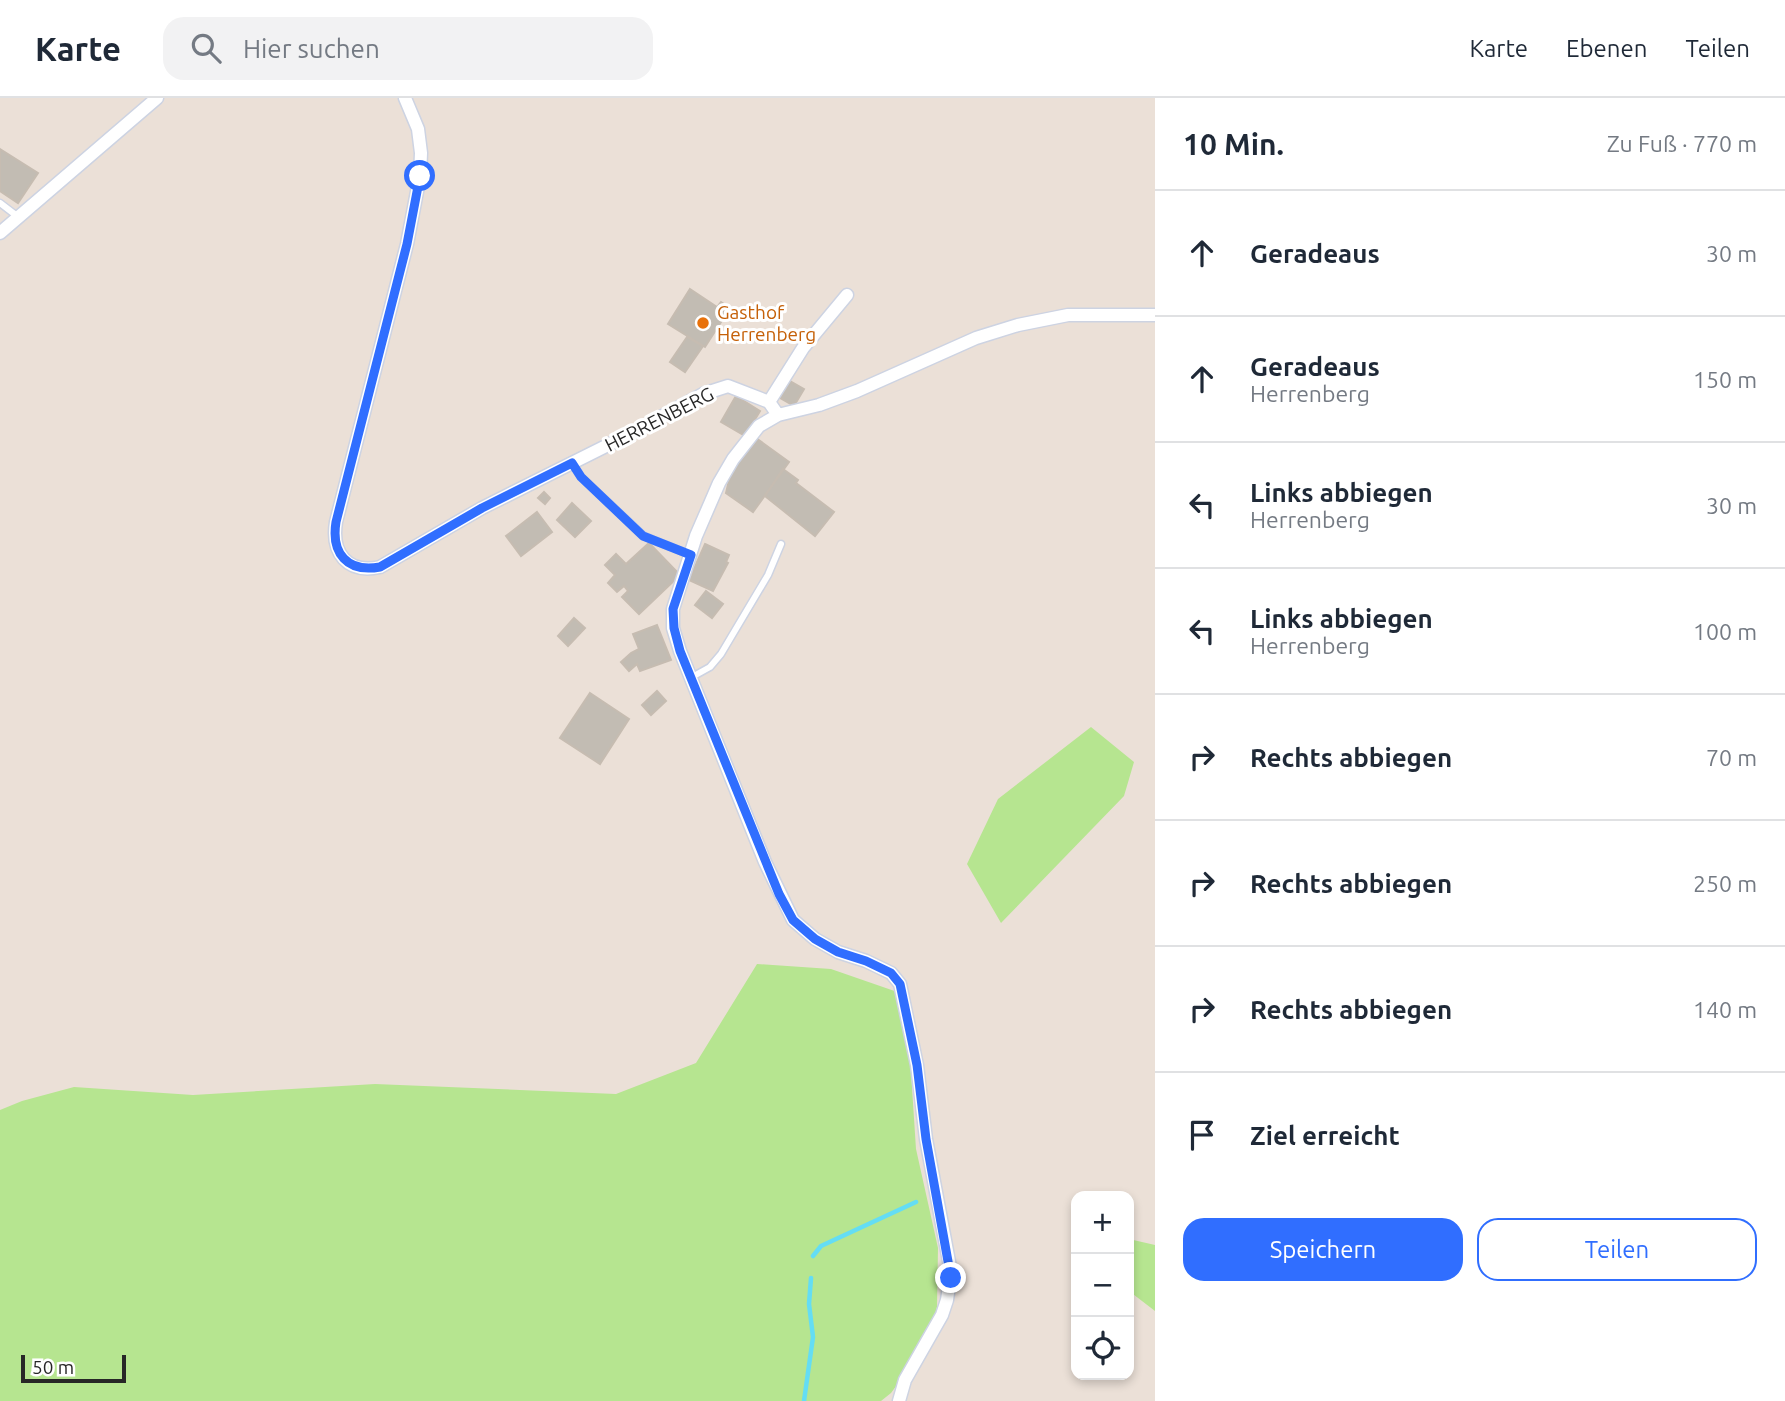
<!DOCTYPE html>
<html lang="de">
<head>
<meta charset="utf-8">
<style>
	body { margin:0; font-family:Ubuntu,sans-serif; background:#f2f2f3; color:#1f2937 }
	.controls { position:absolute; right:21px; bottom:21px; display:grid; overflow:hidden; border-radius:14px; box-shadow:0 4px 10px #0003 }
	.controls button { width:63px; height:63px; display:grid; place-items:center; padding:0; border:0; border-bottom:2px solid #e0e1e3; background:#fff; color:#1f2937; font:35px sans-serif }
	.scale { position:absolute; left:21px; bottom:18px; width:105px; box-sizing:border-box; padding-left:7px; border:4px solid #272727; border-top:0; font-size:19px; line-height:24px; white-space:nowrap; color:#272727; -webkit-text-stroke:5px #fff; paint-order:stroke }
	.stop { position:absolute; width:21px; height:21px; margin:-16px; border:5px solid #306eff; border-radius:50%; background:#fff }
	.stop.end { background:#306eff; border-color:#fff; box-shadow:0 2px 7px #0008 }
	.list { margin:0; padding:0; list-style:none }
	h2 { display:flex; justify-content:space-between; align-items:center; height:91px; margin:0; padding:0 28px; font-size:30px }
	h2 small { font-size:23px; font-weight:400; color:#747a83 }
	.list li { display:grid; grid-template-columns:46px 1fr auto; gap:21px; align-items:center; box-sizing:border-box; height:126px; padding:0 28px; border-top:2px solid #e0e1e3 }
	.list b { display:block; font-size:26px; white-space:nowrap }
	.list p { margin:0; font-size:23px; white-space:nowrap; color:#747a83 }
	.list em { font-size:23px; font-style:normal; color:#747a83 }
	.actions { display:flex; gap:14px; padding:21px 28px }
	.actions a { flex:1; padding:16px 0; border:2px solid #306eff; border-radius:21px; text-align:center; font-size:24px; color:#306eff }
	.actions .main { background:#306eff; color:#fff }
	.icon { flex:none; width:38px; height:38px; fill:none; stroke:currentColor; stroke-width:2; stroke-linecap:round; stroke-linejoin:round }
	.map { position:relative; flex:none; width:1155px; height:1303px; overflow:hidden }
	header { display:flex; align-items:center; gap:42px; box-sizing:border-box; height:98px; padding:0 35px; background:#fff; border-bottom:2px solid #e0e1e3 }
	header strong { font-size:33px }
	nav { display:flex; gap:38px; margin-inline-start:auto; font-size:24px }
	.search { width:490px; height:63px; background:#f2f2f3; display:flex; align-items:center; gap:18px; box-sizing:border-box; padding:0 24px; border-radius:21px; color:#747a83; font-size:26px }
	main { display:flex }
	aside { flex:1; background:#fff }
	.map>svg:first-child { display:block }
	.green { fill:#b6e590 }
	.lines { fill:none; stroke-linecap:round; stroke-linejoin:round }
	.stream { stroke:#64ddf4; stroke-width:4.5 }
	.building { fill:#c2bcb3; stroke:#c6bcb1; stroke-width:2 }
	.service-casing { stroke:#cdd3e2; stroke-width:9 }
	.minor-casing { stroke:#cdd3e2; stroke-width:15 }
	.service { stroke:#fff; stroke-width:6 }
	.minor { stroke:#fff; stroke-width:12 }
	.route { stroke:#306eff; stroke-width:9 }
	.food-dot { fill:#e8710a; stroke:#fff; stroke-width:2.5 }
	.labels { text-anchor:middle; stroke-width:6; stroke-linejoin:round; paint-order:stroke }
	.food-label { font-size:19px; fill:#c56008; stroke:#fff; text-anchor:start }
	.street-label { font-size:19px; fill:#272727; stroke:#fff }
</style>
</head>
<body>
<header>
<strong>Karte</strong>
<div class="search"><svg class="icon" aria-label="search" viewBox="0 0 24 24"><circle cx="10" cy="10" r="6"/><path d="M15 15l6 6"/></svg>Hier suchen</div>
<nav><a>Karte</a><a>Ebenen</a><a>Teilen</a></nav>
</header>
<main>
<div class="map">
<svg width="1155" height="1303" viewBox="0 0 1155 1303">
	<rect width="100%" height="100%" fill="#ebe0d7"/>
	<!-- green -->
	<path class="green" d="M 1091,629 L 1134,664 L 1124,698 L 1001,825 L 967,766 L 998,701 Z
		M 757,866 L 831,871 L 906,897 L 916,1051 L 938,1150 L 937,1209 L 927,1246 L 891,1295 L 881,1303 L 0,1303 L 0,1012 L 22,1003 L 74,989 L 193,997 L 375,986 L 616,996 L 696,965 Z
		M 1129,1141 L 1155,1147 L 1155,1213 L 1129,1193 Z"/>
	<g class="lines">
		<!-- stream -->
		<path class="stream" d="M 813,1158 L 821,1148 L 916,1104
			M 804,1303 L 813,1239 L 809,1206 L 811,1180"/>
	</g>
	<!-- building -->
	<path class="building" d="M 0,51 L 38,75 L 18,105 L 0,93 Z
		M 690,191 L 717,209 L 721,204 L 730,210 L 705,249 L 668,226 Z
		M 687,239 L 703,248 L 685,274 L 670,264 Z
		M 790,283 L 804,291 L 794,308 L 780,300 Z
		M 736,298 L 760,313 L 745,338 L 721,324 Z
		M 756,340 L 789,364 L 753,414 L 726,395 L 731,374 Z
		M 783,371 L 798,382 L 796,385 L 834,414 L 815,438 L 765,398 Z
		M 544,394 L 550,400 L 545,406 L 538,400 Z
		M 572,405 L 591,423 L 575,439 L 557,422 Z
		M 537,414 L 552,434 L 521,458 L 506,438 Z
		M 649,445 L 680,477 L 639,516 L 622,499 L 628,493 L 624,488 L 617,494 L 608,485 L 615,477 L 605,467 L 616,456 L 626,466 Z
		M 705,446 L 729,457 L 726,464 L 728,465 L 713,493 L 689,482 Z
		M 706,493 L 723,506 L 712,520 L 695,507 Z
		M 574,520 L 585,530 L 568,548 L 558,538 Z
		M 657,527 L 671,562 L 640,573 L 637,566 L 629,573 L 621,564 L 631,555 L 639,551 L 633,536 Z
		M 657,593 L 666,603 L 651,617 L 642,607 Z
		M 590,595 L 629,621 L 600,666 L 560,640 Z"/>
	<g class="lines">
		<!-- service casing -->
		<g class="service-casing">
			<path id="service" d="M 0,105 L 17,118
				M 572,365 L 581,379 L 644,438 L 691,457
				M 692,579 L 710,569 L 721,556 L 768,477 L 781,446"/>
		</g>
		<!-- minor casing -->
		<g class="minor-casing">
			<path id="minor" d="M 405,0 L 418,31 L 421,55 L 420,78 L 407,146 L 336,424 C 331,455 347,476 380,469 L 482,410 L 626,338 L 703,296 L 728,288 L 769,304 L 778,317
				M 0,135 L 157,0
				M 769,304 L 803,250 L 847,197
				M 899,1303 L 905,1282 L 942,1217 L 947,1202 L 951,1174 L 926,1041 L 917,967 L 900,886 L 891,875 L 866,863 L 838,854 L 815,841 L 793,822 L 765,764 L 680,553 L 673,530 L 673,511 L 696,438 L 719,385 L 733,361 L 759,328 L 778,317 L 819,307 L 857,293 L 976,240 L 1018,227 L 1068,217 L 1155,217"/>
		</g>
		<!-- service -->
		<use href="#service" class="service"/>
		<!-- minor -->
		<use href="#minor" class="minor"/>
	</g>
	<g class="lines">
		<!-- route -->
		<path class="route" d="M 420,78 L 407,146 L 336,424 C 331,455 347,475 380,469 L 482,410 L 572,365 L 581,379 L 643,438 L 691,457 L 673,511 L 674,530 L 680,553 L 779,796 L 793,822 L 815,841 L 838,854 L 866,863 L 891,875 L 900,886 L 917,967 L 926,1041 L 951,1180"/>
	</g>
	<!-- markers -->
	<circle class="food-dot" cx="703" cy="225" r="7"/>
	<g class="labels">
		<!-- food labels -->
		<g class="food-label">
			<text x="717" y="221">Gasthof<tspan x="717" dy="22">Herrenberg</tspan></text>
		</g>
		<!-- street labels -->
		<g class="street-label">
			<text transform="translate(659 321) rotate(-27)" y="7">HERRENBERG</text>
		</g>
	</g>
</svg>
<div class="controls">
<button>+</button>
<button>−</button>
<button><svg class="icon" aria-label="locate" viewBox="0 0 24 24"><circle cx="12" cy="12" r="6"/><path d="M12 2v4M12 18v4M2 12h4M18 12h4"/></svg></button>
</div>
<div class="scale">50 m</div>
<div class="stop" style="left:420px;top:78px"></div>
<div class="stop end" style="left:951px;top:1180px"></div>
</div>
<aside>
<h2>10 Min.<small>Zu Fuß · 770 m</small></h2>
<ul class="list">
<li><svg class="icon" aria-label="ahead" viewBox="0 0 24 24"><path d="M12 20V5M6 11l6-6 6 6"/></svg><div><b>Geradeaus</b></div><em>30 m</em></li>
<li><svg class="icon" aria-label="ahead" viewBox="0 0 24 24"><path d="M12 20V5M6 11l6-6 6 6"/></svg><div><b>Geradeaus</b><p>Herrenberg</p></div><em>150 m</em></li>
<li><svg class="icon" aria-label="left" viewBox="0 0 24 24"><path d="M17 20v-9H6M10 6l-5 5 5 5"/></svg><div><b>Links abbiegen</b><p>Herrenberg</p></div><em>30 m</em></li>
<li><svg class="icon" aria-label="left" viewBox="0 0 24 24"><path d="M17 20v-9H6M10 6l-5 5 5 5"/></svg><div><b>Links abbiegen</b><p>Herrenberg</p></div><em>100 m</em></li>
<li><svg class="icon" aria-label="right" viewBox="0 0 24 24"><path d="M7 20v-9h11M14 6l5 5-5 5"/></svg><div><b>Rechts abbiegen</b></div><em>70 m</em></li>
<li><svg class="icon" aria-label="right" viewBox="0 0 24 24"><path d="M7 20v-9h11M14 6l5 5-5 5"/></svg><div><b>Rechts abbiegen</b></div><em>250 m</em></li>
<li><svg class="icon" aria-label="right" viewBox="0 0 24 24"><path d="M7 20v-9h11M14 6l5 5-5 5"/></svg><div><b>Rechts abbiegen</b></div><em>140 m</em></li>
<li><svg class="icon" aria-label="arrive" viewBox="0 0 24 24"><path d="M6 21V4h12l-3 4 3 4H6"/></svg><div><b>Ziel erreicht</b></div></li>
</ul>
<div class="actions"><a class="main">Speichern</a><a>Teilen</a></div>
</aside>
</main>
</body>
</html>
